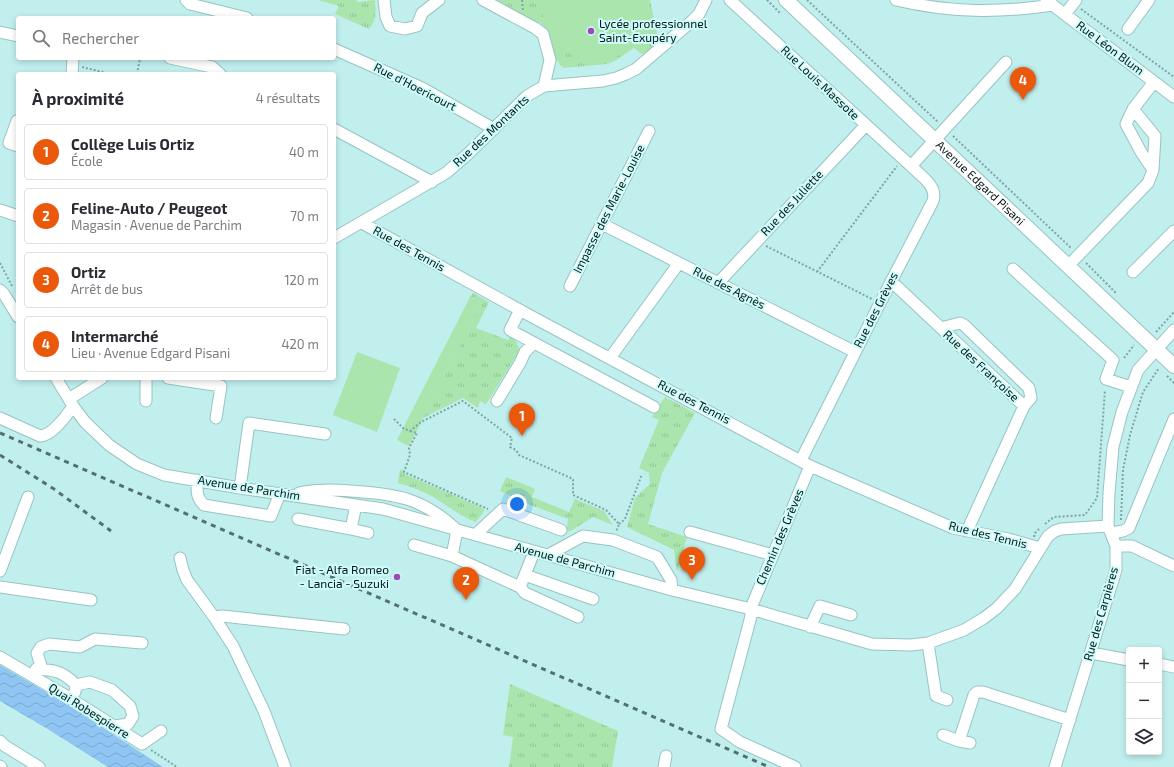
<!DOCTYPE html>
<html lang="fr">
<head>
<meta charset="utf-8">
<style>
	body { margin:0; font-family:"Exo 2",sans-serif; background:#f2f2f3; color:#2b2b33 }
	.controls { position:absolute; right:12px; bottom:12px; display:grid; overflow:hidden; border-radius:4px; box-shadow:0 2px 6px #0003 }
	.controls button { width:36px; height:36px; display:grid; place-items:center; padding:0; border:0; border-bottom:1px solid #e1e1e2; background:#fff; color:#2b2b33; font:20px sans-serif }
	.you { position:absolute; left:517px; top:504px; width:14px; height:14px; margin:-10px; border:3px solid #fff; border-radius:50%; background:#1a73e8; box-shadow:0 0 0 6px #1a73e833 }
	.badge { display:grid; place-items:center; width:26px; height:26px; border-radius:50%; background:#ea580c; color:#fff; font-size:13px; font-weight:700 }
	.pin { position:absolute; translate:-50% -33px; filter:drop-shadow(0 1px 2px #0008) }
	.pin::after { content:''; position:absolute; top:21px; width:14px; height:12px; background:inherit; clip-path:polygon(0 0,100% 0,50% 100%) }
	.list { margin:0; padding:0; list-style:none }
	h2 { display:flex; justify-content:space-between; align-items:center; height:52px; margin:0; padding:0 16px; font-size:17px }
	h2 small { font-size:13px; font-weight:400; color:#7c7c81 }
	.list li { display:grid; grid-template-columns:26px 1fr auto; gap:12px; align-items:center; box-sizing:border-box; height:56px; margin:0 8px 8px; padding:0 8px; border:1px solid #e1e1e2; border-radius:4px }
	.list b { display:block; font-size:15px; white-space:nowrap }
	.list p { margin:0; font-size:13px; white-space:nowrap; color:#7c7c81 }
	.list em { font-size:13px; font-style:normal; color:#7c7c81 }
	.icon { flex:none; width:22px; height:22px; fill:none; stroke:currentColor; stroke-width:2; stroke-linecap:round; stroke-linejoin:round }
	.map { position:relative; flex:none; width:1174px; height:767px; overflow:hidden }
	.search { position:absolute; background:#fff; box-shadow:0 2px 6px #0003; left:16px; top:16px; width:320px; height:44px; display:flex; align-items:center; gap:10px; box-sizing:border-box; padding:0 14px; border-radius:4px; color:#7c7c81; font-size:15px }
	.panel { position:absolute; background:#fff; box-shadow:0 2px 6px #0003; left:16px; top:72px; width:320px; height:308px; border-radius:4px }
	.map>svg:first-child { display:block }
	.grass { fill:url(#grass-tufts) }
	.pitch { fill:#a9e5ac }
	.water { fill:url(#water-waves) }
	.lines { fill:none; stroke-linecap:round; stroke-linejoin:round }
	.minor-casing { stroke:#97c4c3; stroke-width:13 }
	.major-casing { stroke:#97c4c3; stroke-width:16 }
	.path { stroke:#81a5a4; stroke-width:2; stroke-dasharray:2 2; stroke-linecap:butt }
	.minor { stroke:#fff; stroke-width:11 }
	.major { stroke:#fff; stroke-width:14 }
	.rail { stroke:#547171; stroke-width:3; stroke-dasharray:5 5; stroke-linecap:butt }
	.poi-dot { fill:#9e48b6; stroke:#cefcfb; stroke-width:1.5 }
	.labels { text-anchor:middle; stroke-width:4; stroke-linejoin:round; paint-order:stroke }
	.poi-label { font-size:12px; fill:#061717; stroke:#cefcfb; text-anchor:start }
	.street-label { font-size:12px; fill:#061717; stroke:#cefcfb }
</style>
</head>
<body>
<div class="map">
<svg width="1174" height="767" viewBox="0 0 1174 767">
	<defs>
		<pattern id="grass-tufts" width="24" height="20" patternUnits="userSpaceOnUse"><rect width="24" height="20" fill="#a9e5ac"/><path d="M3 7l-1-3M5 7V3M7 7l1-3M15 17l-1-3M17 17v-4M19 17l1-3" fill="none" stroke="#90c493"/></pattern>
		<pattern id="water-waves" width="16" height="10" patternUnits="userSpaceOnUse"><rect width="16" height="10" fill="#8fc5f3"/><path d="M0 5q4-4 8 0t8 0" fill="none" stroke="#7aa8d0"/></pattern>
	</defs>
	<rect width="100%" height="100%" fill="#c1efee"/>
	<!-- grass -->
	<path class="grass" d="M 318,0 L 357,0 L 357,2 L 375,0 C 376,11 377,20 369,29 L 335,14 L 339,6 Z
		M 492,0 L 650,0 L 659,43 L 646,54 L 640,53 L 634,48 L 615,61 L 607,64 L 563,68 L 553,56 L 546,29 L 541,23 L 511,11 Z
		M 473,293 L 489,302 L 476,328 L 508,340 L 510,335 L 515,340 L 520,350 L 486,404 L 480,401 L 478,408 L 463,398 L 423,418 L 482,303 L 470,297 Z
		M 665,397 L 695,413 L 662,473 L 648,524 L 687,537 L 677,572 L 674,550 L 627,527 L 635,498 L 650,484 L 649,473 L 639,468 L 659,420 L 652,417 Z
		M 400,470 L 403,470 L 403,472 L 407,475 L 483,508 L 484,511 L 476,522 C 460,516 454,510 441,502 C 428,493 413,487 398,483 Z
		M 506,477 L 535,489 L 532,497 L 569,512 L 575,499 L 604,511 L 613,525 L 593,517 L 569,532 L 567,529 L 568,519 L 528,504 L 500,491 Z
		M 510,684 L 618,731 L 612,767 L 509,767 L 513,737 L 503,735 Z"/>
	<!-- pitch -->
	<path class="pitch" d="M 539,0 L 645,0 C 655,51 595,81 559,46 L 560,55 L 553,56 Z
		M 470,297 L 482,303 L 409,446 L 397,440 Z
		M 357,352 L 400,368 L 377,432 L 333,415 Z"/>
	<!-- water -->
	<path class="water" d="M 0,665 L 70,706 L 163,767 L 108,767 L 46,728 L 0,701 Z"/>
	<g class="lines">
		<!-- minor casing -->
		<g class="minor-casing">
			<path id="minor" d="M 186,0 L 190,4 L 247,18
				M 384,0 L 386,17 L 390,26 L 405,29 L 417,26 L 422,13 L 439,0
				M 483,0 L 535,28 L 543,34 L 550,60 L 544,86
				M 730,0 L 911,166 C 920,175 938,186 933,201 L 880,303 L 801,460
				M 896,0 C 951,13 998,13 1053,5
				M 1046,0 L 1174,97
				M 1065,14 L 1076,0
				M 1128,29 L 1149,0
				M 0,32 L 18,36
				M 334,49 L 422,88 L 494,129
				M 170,58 L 212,67 L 220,74
				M 72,74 L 73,58
				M 1133,109 L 1155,136 L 1153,170
				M 18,121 L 17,121 L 9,143 L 18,146
				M 334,129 L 432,182
				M 911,166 L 1006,62
				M 0,210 L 18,216
				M 362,223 L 527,314 L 810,466 L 953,528 L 1008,539 L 1040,548
				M 602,224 L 855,352
				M 334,238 L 446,173 L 469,153 L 527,96 L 544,86 L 603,81 L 616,78 L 626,74 L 636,69 L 692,21 L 699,14 L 706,0
				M 1068,266 L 1148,183 L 1153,170 L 1141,152 L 1126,124 L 1133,109 L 1154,82
				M 1013,269 L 1113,360 L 1106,379 L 1131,387
				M 1133,272 L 1174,231
				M 891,281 L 1024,406 L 967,531
				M 719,282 L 866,125
				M 570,286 L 649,131
				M 0,290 L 4,294 L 18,317
				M 520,310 L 510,330 L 654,407
				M 941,328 L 960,323 L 964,325 L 1029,388 L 1031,398 L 1024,406
				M 610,358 L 679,263
				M 56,378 L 73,406 L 85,422 L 109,445 L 137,464 L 164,475 L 240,488 L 383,509 L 672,590 L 751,609 L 872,644 L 911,645 L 928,643 L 964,630 L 984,618 L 997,608 L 1015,589 L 1048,536 L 1055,531 L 1061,529 L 1108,526
				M 146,378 L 146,401
				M 168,378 L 221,386 L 216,418
				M 69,399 L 102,378
				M 497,401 L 520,363 L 525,352 L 534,343
				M 0,418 L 40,436 C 52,436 67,415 73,406
				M 197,480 C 197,491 196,497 204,505 L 271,516 L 280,493
				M 240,488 L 249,423 L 325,434
				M 299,493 C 316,489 334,490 351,491 C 397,494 423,498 457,530 L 452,556 L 520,587 L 534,552
				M 298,519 L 351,529 L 368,533
				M 351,529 L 356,505
				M 690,532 L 773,555
				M 1112,533 L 1123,531 L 1129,528 L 1174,419
				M 475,535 L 503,509 L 561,530
				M 414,545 L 452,556
				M 1116,546 L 1132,546 L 1174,566
				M 548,555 L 583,536 L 613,540 L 657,557 L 671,580 L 672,590
				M 180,558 L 183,570 L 187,580 L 214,617 L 233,646 L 264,711 L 285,767
				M 0,571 L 28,497
				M 525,575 L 593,599
				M 0,587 L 91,600
				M 520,587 L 525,593 L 578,617
				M 214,617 L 222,616 L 344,629
				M 810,627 L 820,606 L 851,615
				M 928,643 L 936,696 L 947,700
				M 1091,653 L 1129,660
				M 0,657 L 68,697 L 142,744 L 161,731
				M 1159,664 L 1174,667
				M 36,669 C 54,670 63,671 76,685 L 75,692
				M 42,669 L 37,653 L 41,647 L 49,644 L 80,647 L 95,639 L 142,643
				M 76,685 L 90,682 L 112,690 L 130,706 L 133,716 L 128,724 L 115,726
				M 943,735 L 959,741
				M 0,741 L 5,746 L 39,767
				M 970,743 L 959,741 L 974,695 L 977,692 L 983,692 L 1070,720
				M 0,766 L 1,767
				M 664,767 L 666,756
				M 795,767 L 740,742 L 721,729 L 750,620 L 753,603 L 810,466
				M 1055,767 L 1116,570 L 1116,546 L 1108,526 L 1109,493 L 1113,447 L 1122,412 L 1138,370 L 1174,330"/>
		</g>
		<!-- major casing -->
		<g class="major-casing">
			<g id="major">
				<path id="s1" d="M 786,0 L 1174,366"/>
			</g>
		</g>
		<!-- path -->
		<path class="path" d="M 522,0 L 523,11
			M 767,0 L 780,13
			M 807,0 L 938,122
			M 1081,9 L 1174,77
			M 82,67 L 111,74
			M 137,74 L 140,58
			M 953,136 L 1071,248
			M 766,246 L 872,299
			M 0,263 L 12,286
			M 1086,263 L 1117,294
			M 817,272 L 897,166
			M 1156,332 L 1174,312
			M 1124,358 L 1134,345
			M 1167,376 L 1174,383
			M 394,419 L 403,428 L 410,431 L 421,422 L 463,401 L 512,438 L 510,447 L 516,450 L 519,455 L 573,479 L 573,495 L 606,510 L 619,524 L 616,532
			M 410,431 L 417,433 L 409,448 L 410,455 L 404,472 L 488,509
			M 1121,520 L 1123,470 L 1130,435 L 1143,392 L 1159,368
			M 619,524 L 625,519 L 642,474
			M 1045,524 L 1054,517 L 1085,515 L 1097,498 L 1105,390
			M 1034,537 L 1035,533 L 1039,529
			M 151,750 L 177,767"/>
		<!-- minor -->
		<use href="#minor" class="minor"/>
		<!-- major -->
		<use href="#major" class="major"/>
		<!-- rail -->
		<path class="rail" d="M 0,433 L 769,767
			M 0,455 L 54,489 L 111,531"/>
	</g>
	<!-- markers -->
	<g class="poi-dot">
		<circle cx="591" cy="31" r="4"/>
		<circle cx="397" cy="577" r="4"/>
	</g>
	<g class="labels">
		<!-- poi labels -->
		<g class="poi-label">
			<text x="599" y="28">Lycée professionnel<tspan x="599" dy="14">Saint-Exupéry</tspan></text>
			<text x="389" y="574" text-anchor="end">Fiat - Alfa Romeo<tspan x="389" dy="14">- Lancia - Suzuki</tspan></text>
		</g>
		<!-- street labels -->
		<g class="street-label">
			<text transform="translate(1110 48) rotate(37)" y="4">Rue Léon Blum</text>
			<text transform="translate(820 83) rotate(43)" y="4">Rue Louis Massote</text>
			<text transform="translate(415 87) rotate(27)" y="4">Rue d'Hoericourt</text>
			<text transform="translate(491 131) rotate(-43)" y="4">Rue des Montants</text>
			<text dy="4" stroke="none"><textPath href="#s1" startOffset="267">Avenue Edgard Pisani</textPath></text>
			<text transform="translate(792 203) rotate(-47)" y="4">Rue des Juliette</text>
			<text transform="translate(609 209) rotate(-63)" y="4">Impasse des Marie-Louise</text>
			<text transform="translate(409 249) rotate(29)" y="4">Rue des Tennis</text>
			<text transform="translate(729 288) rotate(27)" y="4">Rue des Agnès</text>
			<text transform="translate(876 310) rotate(-63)" y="4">Rue des Grèves</text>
			<text transform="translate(981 366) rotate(43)" y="4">Rue des Françoise</text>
			<text transform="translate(694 402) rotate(28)" y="4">Rue des Tennis</text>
			<text transform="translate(249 488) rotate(9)" y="4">Avenue de Parchim</text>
			<text transform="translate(988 535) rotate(14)" y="4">Rue des Tennis</text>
			<text transform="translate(780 537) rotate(-67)" y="4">Chemin des Grèves</text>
			<text transform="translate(565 560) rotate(15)" y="4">Avenue de Parchim</text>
			<text transform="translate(1101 614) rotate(-74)" y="4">Rue des Carpières</text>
			<text transform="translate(89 711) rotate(32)" y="4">Quai Robespierre</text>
		</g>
	</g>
</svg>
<div class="controls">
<button>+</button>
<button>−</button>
<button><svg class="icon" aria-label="layers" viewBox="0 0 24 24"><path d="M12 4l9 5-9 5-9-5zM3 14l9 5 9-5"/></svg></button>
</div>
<div class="you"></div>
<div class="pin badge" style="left:522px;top:436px">1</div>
<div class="pin badge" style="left:466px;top:600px">2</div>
<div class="pin badge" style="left:692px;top:580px">3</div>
<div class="pin badge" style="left:1023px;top:100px">4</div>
<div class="search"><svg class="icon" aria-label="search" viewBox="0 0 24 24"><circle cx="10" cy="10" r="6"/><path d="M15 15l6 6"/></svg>Rechercher</div>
<section class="panel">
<h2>À proximité<small>4 résultats</small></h2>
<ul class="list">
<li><span class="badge">1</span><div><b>Collège Luis Ortiz</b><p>École</p></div><em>40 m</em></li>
<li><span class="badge">2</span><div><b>Feline-Auto / Peugeot</b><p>Magasin · Avenue de Parchim</p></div><em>70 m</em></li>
<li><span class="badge">3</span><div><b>Ortiz</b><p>Arrêt de bus</p></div><em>120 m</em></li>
<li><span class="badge">4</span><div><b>Intermarché</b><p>Lieu · Avenue Edgard Pisani</p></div><em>420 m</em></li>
</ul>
</section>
</div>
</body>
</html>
